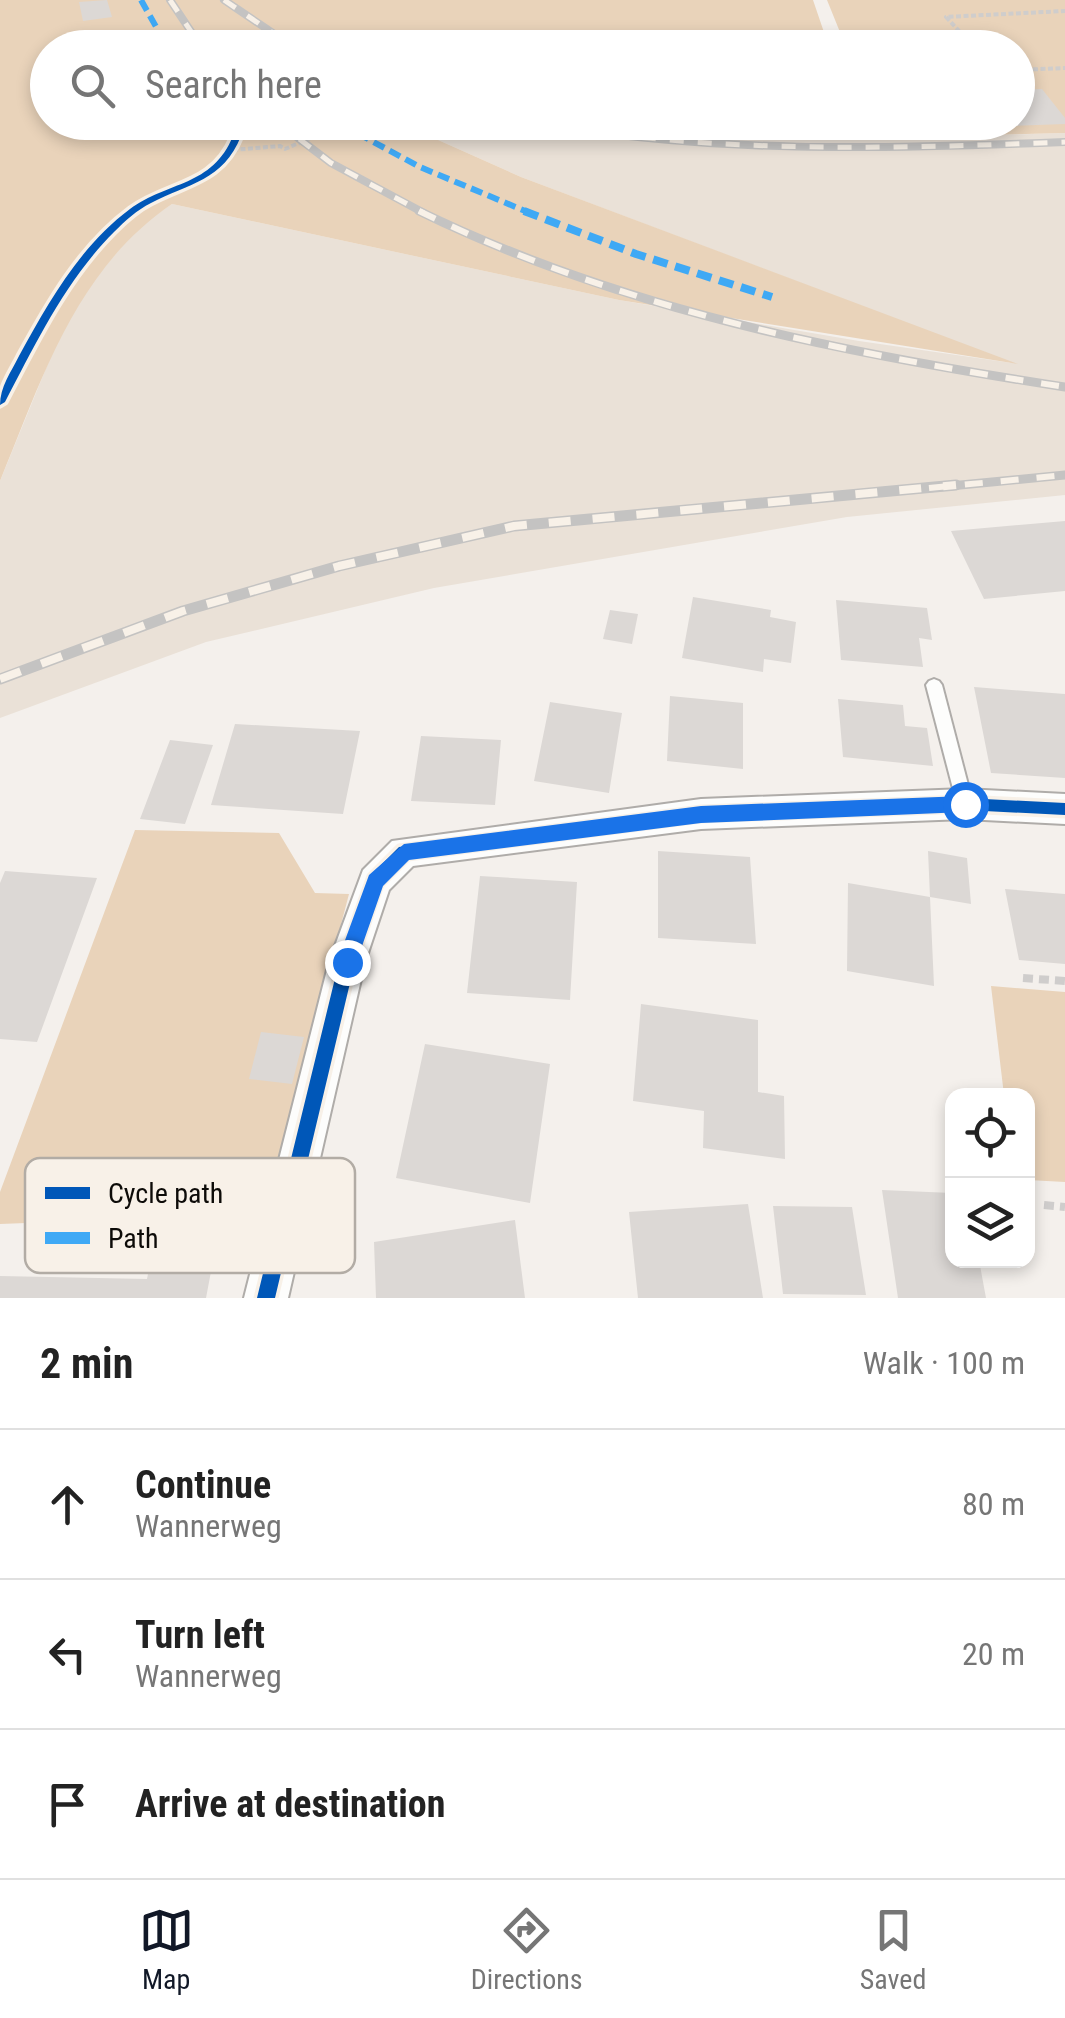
<!DOCTYPE html>
<html lang="en">
<head>
<meta charset="utf-8">
<style>
	body { margin:0; font-family:"Roboto Condensed",sans-serif; background:#f2f2f2; color:#222 }
	.controls { position:absolute; right:30px; bottom:30px; display:grid; overflow:hidden; border-radius:20px; box-shadow:0 5px 15px #0003 }
	.controls button { width:90px; height:90px; display:grid; place-items:center; padding:0; border:0; border-bottom:2px solid #e0e0e0; background:#fff; color:#222; font:50px sans-serif }
	.stop { position:absolute; width:30px; height:30px; margin:-22px; border:8px solid #1a73e8; border-radius:50%; background:#fff }
	.stop.end { background:#1a73e8; border-color:#fff; box-shadow:0 2px 10px #0008 }
	.list { margin:0; padding:0; list-style:none }
	h2 { display:flex; justify-content:space-between; align-items:center; height:130px; margin:0; padding:0 40px; font-size:42px }
	h2 small { font-size:32px; font-weight:400; color:#767676 }
	.list li { display:grid; grid-template-columns:65px 1fr auto; gap:30px; align-items:center; box-sizing:border-box; height:150px; padding:0 40px; border-top:2px solid #e0e0e0 }
	.list b { display:block; font-size:38px; white-space:nowrap }
	.list p { margin:0; font-size:32px; white-space:nowrap; color:#767676 }
	.list em { font-size:32px; font-style:normal; color:#767676 }
	.icon { flex:none; width:55px; height:55px; fill:none; stroke:currentColor; stroke-width:2; stroke-linecap:round; stroke-linejoin:round }
	.map { position:relative; flex:none; width:1065px; height:1298px; overflow:hidden }
	.search { position:absolute; background:#fff; box-shadow:0 5px 15px #0003; left:30px; right:30px; top:30px; height:110px; display:flex; align-items:center; gap:25px; box-sizing:border-box; padding:0 35px; border-radius:55px; color:#767676; font-size:38px }
	.sheet { height:580px; background:#fff }
	nav { display:flex; justify-content:space-around; align-items:center; box-sizing:border-box; height:140px; border-top:2px solid #e0e0e0; background:#fff; font-size:28px; color:#767676 }
	nav a { display:grid; justify-items:center; gap:5px }
	nav .on { color:#111827 }
	.map>svg:first-child { display:block }
	.built { fill:#eae1d7 }
	.green { fill:#e9d3ba }
	.building { fill:#dcd8d5 }
	.lines { fill:none; stroke-linecap:round; stroke-linejoin:round }
	.lane-casing { stroke:#afaca9; stroke-width:4 }
	.street-casing { stroke:#afaca9; stroke-width:4 }
	.path-far1 { stroke:#cfcdcc; stroke-width:4; stroke-dasharray:5 2.5; stroke-linecap:butt }
	.path { stroke:#cfcdcc; stroke-width:8; stroke-dasharray:10 6; stroke-linecap:butt }
	.lane { fill:#fdfdfc; fill-rule:evenodd }
	.street { fill:#fdfdfc; fill-rule:evenodd }
	.rail-far2-casing { stroke:#c4c3c2; stroke-width:8 }
	.rail-far1-casing { stroke:#c4c3c2; stroke-width:9 }
	.rail-casing { stroke:#c4c3c2; stroke-width:11 }
	.rail-far2 { stroke:#f8f1e8; stroke-width:5; stroke-dasharray:14; stroke-linecap:butt }
	.rail-far1 { stroke:#f8f1e8; stroke-width:6; stroke-dasharray:18; stroke-linecap:butt }
	.rail { stroke:#f8f1e8; stroke-width:8; stroke-dasharray:22; stroke-linecap:butt }
	.quiet-far1 { stroke:#3fa9f5; stroke-width:6; stroke-dasharray:12 6; stroke-linecap:butt }
	.quiet { stroke:#3fa9f5; stroke-width:8; stroke-dasharray:15 8; stroke-linecap:butt }
	.cycleway-casing { stroke:#f8f1e8; stroke-width:7 }
	.cycleway { fill:#0057b8; fill-rule:evenodd }
	.route { fill:#1a73e8 }
	.key { fill:#f8f1e8; stroke:#b2aca5; stroke-width:2.5 }
	.key-label { font-size:28px; fill:#0d0b08 }
</style>
</head>
<body>
<div class="map">
<svg width="1065" height="1298" viewBox="0 0 1065 1298">
	<rect width="100%" height="100%" fill="#f4f0ec"/>
	<!-- built -->
	<path class="built" d="M 602,122 L 652,132 L 862,139 L 1065,133 L 1065,495 L 847,517 L 434,588 L 206,642 L 0,718 L 0,481 L 60,334 L 87,288 L 139,226 L 172,204 L 619,300 L 859,341 L 1012,363 L 521,177 L 400,123 Z"/>
	<!-- green -->
	<path class="green" d="M 0,0 L 813,0 L 829,47 L 48,48 L 48,122 L 400,123 L 521,177 L 1018,364 L 619,300 L 172,204 C 76,269 42,379 0,481 Z
		M 827,0 L 1065,0 L 1065,133 L 881,138 L 875,123 L 1018,122 L 1018,48 L 846,47 Z
		M 602,123 L 856,123 L 862,139 L 652,132 Z
		M 135,830 L 279,833 L 315,893 L 349,894 L 265,1214 L 0,1224 L 0,1192 Z
		M 991,986 L 1065,992 L 1065,1182 L 1028,1180 L 1028,1096 L 1004,1095 Z"/>
	<!-- building -->
	<path class="building" d="M 107,0 L 112,17 L 83,21 L 79,2 Z
		M 1042,89 L 1065,118 L 1065,124 L 1010,126 L 1007,122 L 1018,122 L 1018,90 Z
		M 1065,521 L 1065,591 L 984,599 L 951,531 Z
		M 693,597 L 771,610 L 770,617 L 796,622 L 791,663 L 764,659 L 763,672 L 682,658 Z
		M 836,600 L 927,608 L 932,640 L 919,638 L 923,667 L 841,660 Z
		M 610,610 L 638,614 L 632,644 L 603,639 Z
		M 974,687 L 1065,694 L 1065,778 L 991,773 Z
		M 670,696 L 743,703 L 743,769 L 667,761 Z
		M 838,699 L 903,705 L 905,726 L 927,728 L 933,766 L 843,757 Z
		M 550,702 L 622,713 L 609,793 L 534,781 Z
		M 235,724 L 360,731 L 343,814 L 211,805 Z
		M 421,736 L 501,740 L 495,805 L 411,801 Z
		M 170,740 L 213,745 L 185,824 L 140,819 Z
		M 658,851 L 750,857 L 756,944 L 658,938 Z
		M 928,851 L 967,858 L 971,904 L 930,897 Z
		M 5,871 L 97,878 L 37,1042 L 0,1039 L 0,883 Z
		M 480,876 L 577,882 L 570,1000 L 467,993 Z
		M 848,883 L 930,897 L 934,986 L 847,971 Z
		M 1005,889 L 1065,894 L 1065,964 L 1019,960 Z
		M 641,1004 L 758,1020 L 758,1092 L 784,1096 L 785,1159 L 703,1148 L 704,1111 L 633,1101 Z
		M 261,1032 L 304,1037 L 292,1084 L 249,1079 Z
		M 425,1044 L 550,1064 L 530,1203 L 396,1178 Z
		M 882,1190 L 952,1193 L 952,1260 L 979,1260 L 986,1298 L 898,1298 Z
		M 748,1204 L 763,1298 L 638,1298 L 629,1212 Z
		M 773,1206 L 852,1207 L 866,1295 L 783,1294 Z
		M 515,1220 L 525,1298 L 376,1298 L 374,1242 Z
		M 154,1244 L 216,1245 L 206,1298 L 0,1298 L 0,1276 L 147,1279 Z"/>
	<g class="lines">
		<!-- lane casing -->
		<g class="lane-casing">
			<path id="lane" d="M 934,679 L 939,681 L 942,685 L 973,804 L 971,809 L 965,811 L 959,809 L 957,804 L 926,685 L 929,681 Z"/>
		</g>
		<!-- street casing -->
		<g class="street-casing">
			<path id="street" d="M 965,789 L 1065,794 L 1065,824 L 965,819 L 701,829 L 413,866 L 389,890 L 365,962 L 288,1298 L 244,1298 L 329,962 L 363,870 L 392,841 L 701,799 Z"/>
		</g>
		<!-- path-far1 -->
		<path class="path-far1" d="M 975,48 L 946,17 L 1065,11
			M 1018,70 L 1065,68
			M 233,150 L 280,146 L 285,149 L 348,122"/>
		<!-- path -->
		<path class="path" d="M 1023,978 L 1065,981
			M 1044,1205 L 1065,1207"/>
		<!-- lane -->
		<use href="#lane" class="lane"/>
		<!-- street -->
		<use href="#street" class="street"/>
		<!-- rail-far2 casing -->
		<g class="rail-far2-casing">
			<path id="rail-far2" d="M 170,0 L 202,48
				M 224,0 L 295,48
				M 277,122 L 331,163 L 424,213
				M 531,122 C 709,154 885,149 1065,142"/>
		</g>
		<!-- rail-far1 casing -->
		<g class="rail-far1-casing">
			<path id="rail-far1" d="M 419,211 C 622,310 843,353 1065,387
				M 929,488 L 1065,475"/>
		</g>
		<!-- rail casing -->
		<g class="rail-casing">
			<path id="rail" d="M 0,679 L 183,611 L 339,566 L 514,526 L 956,485"/>
		</g>
		<!-- rail-far2 -->
		<use href="#rail-far2" class="rail-far2"/>
		<!-- rail-far1 -->
		<use href="#rail-far1" class="rail-far1"/>
		<!-- rail -->
		<use href="#rail" class="rail"/>
		<!-- quiet-far1 -->
		<path class="quiet-far1" d="M 141,0 L 168,48
			M 342,125 L 420,167 L 530,213"/>
		<!-- quiet -->
		<path class="quiet" d="M 524,211 L 636,254 L 772,297"/>
		<!-- cycleway casing -->
		<g class="cycleway-casing">
			<path id="cycleway" d="M 224,122 L 232,122 L 241,136 C 223,181 189,183 151,203 C 137,210 125,221 114,232 C 66,280 36,343 5,402 L 0,405 C 0,387 11,372 19,356 C 48,303 80,246 130,209 C 168,181 212,187 233,136 Z
				M 965,798 L 1065,803 L 1065,815 L 965,810 L 701,820 L 408,858 L 381,885 L 355,962 L 275,1298 L 257,1298 L 339,962 L 370,876 L 399,847 L 701,808 Z"/>
		</g>
		<!-- cycleway -->
		<use href="#cycleway" class="cycleway"/>
	</g>
	<!-- route -->
	<path class="route" d="M 965,796 L 974,804 L 965,812 L 701,823 L 409,860 L 383,886 L 354,969 L 347,971 L 337,962 L 369,875 L 404,844 L 701,806 Z"/>
	<!-- legend -->
	<rect x="25" y="1158" width="330" height="115" rx="15" class="key"/>
	<rect x="45" y="1187" width="45" height="12" fill="#0057b8"/>
	<rect x="45" y="1232" width="45" height="12" fill="#3fa9f5"/>
	<g class="key-label">
		<text x="108" y="1203">Cycle path</text>
		<text x="108" y="1248">Path</text>
	</g>
</svg>
<div class="controls">
<button><svg class="icon" aria-label="locate" viewBox="0 0 24 24"><circle cx="12" cy="12" r="6"/><path d="M12 2v4M12 18v4M2 12h4M18 12h4"/></svg></button>
<button><svg class="icon" aria-label="layers" viewBox="0 0 24 24"><path d="M12 4l9 5-9 5-9-5zM3 14l9 5 9-5"/></svg></button>
</div>
<div class="stop" style="left:965px;top:804px"></div>
<div class="stop end" style="left:347px;top:962px"></div>
<div class="search"><svg class="icon" aria-label="search" viewBox="0 0 24 24"><circle cx="10" cy="10" r="6"/><path d="M15 15l6 6"/></svg>Search here</div>
</div>
<section class="sheet">
<h2>2 min<small>Walk · 100 m</small></h2>
<ul class="list">
<li><svg class="icon" aria-label="ahead" viewBox="0 0 24 24"><path d="M12 20V5M6 11l6-6 6 6"/></svg><div><b>Continue</b><p>Wannerweg</p></div><em>80 m</em></li>
<li><svg class="icon" aria-label="left" viewBox="0 0 24 24"><path d="M17 20v-9H6M10 6l-5 5 5 5"/></svg><div><b>Turn left</b><p>Wannerweg</p></div><em>20 m</em></li>
<li><svg class="icon" aria-label="arrive" viewBox="0 0 24 24"><path d="M6 21V4h12l-3 4 3 4H6"/></svg><div><b>Arrive at destination</b></div></li>
</ul>
</section>
<nav>
<a class="on"><svg class="icon" aria-label="map" viewBox="0 0 24 24"><path d="M3 6l6-2 6 2 6-2v14l-6 2-6-2-6 2zM9 4v14M15 6v14"/></svg>Map</a>
<a><svg class="icon" aria-label="directions" viewBox="0 0 24 24"><path d="M12 3l9 9-9 9-9-9zM9 14v-3h6M13 9l2 2-2 2"/></svg>Directions</a>
<a><svg class="icon" aria-label="saved" viewBox="0 0 24 24"><path d="M7 4h10v16l-5-4-5 4z"/></svg>Saved</a>
</nav>
</body>
</html>
